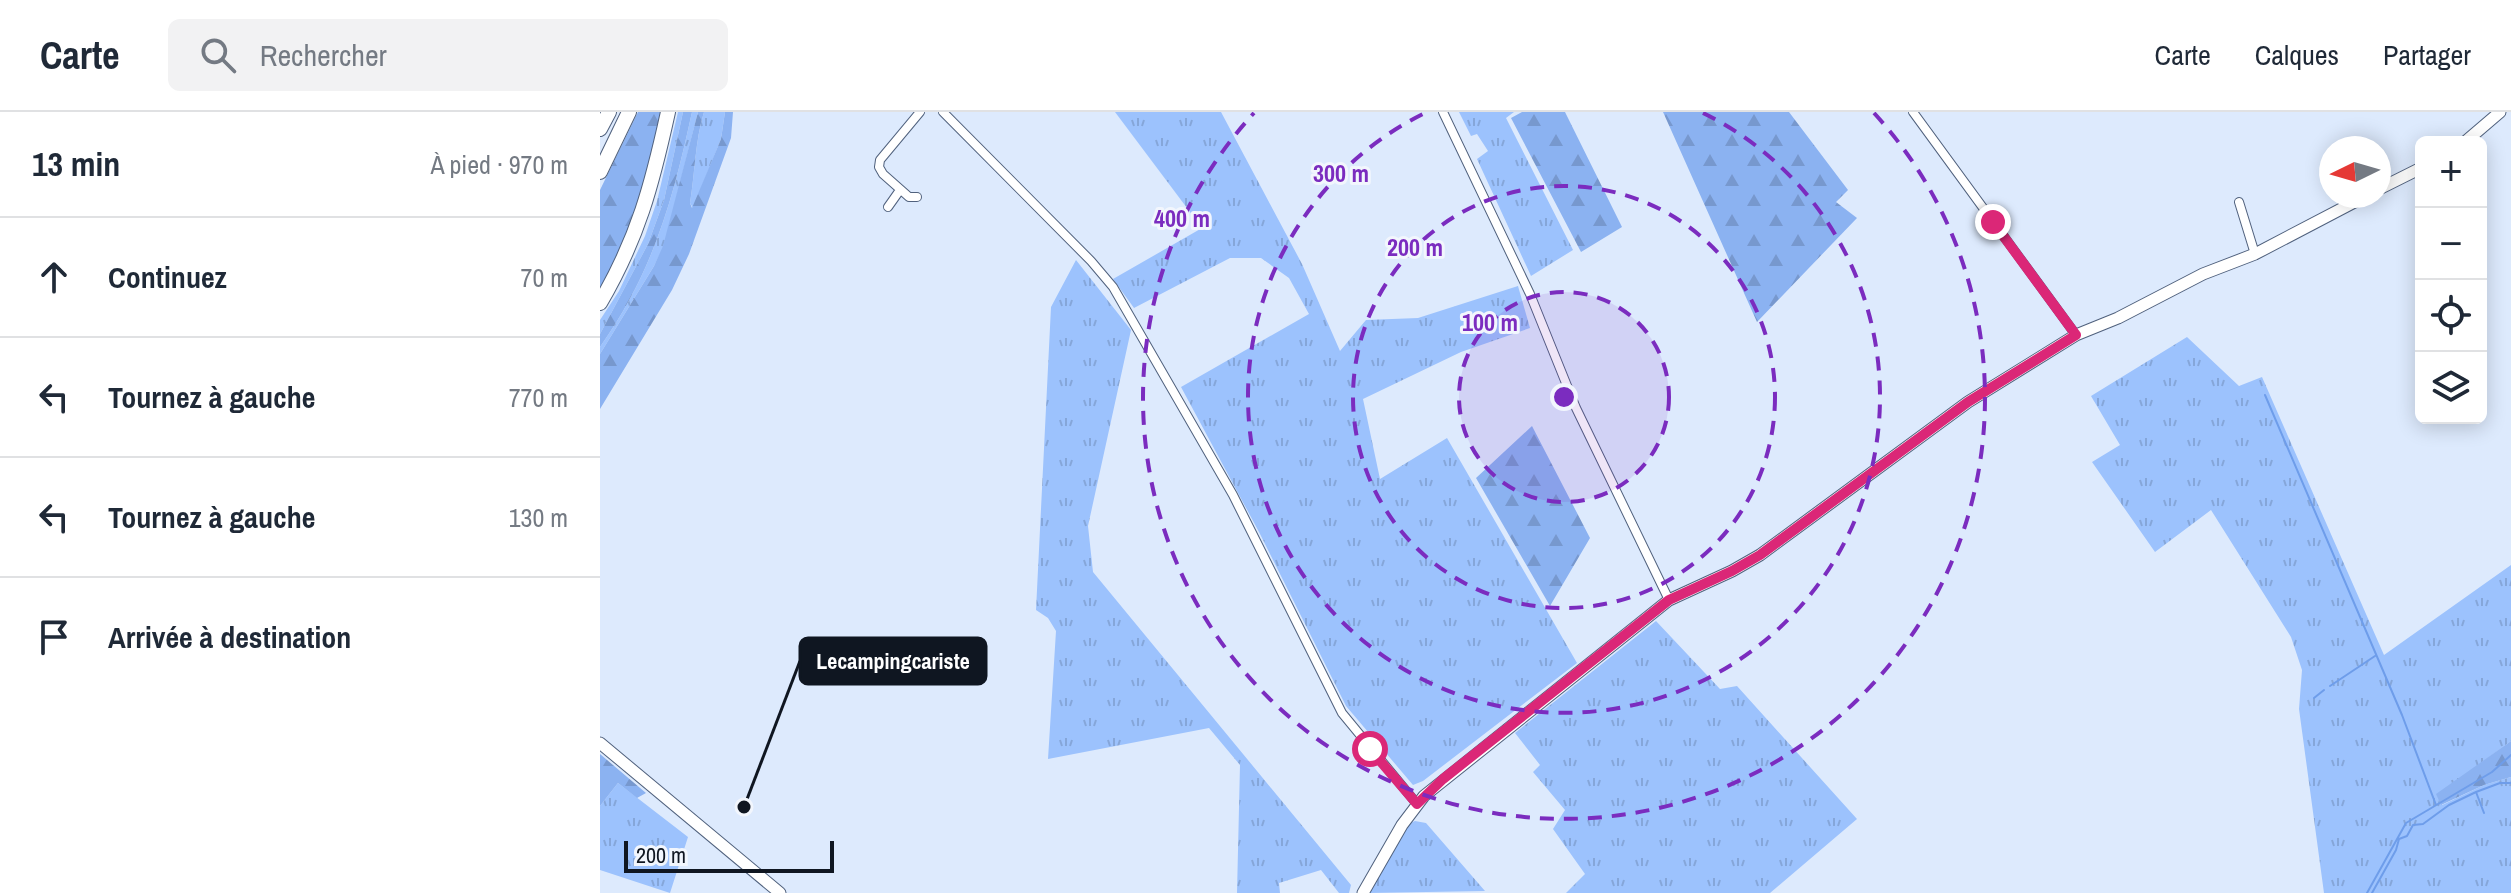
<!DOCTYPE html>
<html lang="fr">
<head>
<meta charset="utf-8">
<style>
	body { margin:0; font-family:"Archivo Narrow",sans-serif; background:#f2f2f3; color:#1f2937 }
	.controls { position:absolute; right:24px; top:24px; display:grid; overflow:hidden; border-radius:12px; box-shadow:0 4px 20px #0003 }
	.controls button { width:72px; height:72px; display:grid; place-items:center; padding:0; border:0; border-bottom:2px solid #e0e1e3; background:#fff; color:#1f2937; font:40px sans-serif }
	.compass { position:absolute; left:1719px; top:24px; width:72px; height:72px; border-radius:50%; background:#fff; box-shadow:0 4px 20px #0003; rotate:265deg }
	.scale { position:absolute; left:24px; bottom:20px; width:210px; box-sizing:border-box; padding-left:8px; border:4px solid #0f1621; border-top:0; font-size:22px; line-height:28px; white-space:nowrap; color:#0f1621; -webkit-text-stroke:6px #f2f6fd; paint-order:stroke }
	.stop { position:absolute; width:24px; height:24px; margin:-18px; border:6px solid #db2777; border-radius:50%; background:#fff }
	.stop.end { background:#db2777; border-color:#fff; box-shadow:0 2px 8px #0008 }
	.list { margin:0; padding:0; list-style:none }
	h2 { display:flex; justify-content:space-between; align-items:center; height:104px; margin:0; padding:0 32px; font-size:34px }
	h2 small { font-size:26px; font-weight:400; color:#747a83 }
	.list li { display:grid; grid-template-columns:52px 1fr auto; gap:24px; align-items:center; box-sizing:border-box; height:120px; padding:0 32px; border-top:2px solid #e0e1e3 }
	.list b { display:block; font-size:30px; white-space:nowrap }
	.list em { font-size:26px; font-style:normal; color:#747a83 }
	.icon { flex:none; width:44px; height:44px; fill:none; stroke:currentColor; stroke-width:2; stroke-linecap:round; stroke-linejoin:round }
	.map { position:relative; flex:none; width:1911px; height:781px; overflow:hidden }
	header { display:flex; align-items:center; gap:48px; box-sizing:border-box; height:112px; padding:0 40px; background:#fff; border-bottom:2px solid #e0e1e3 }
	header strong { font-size:38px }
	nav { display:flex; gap:44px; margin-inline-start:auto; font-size:28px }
	.search { width:560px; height:72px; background:#f2f2f3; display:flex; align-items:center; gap:20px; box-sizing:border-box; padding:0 28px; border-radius:12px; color:#747a83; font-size:30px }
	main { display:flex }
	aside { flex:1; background:#fff }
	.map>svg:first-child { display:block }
	.grass { fill:url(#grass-tufts) }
	.forest { fill:url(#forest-firs) }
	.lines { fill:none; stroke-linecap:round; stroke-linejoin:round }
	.stream { stroke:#6e9dea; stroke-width:2 }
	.street-casing { stroke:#50617d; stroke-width:10 }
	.secondary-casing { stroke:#50617d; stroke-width:13 }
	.highway-casing { stroke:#50617d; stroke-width:16 }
	.street { stroke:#fff; stroke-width:8 }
	.secondary { stroke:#fff; stroke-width:11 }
	.highway { stroke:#fff; stroke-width:14 }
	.route { stroke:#db2777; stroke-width:10 }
	.ring { fill:none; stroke:#7b2cbf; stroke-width:4; stroke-dasharray:14 10 }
	.centre { fill:#7b2cbf; stroke:#f2f6fd; stroke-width:4 }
	.ring-label { font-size:24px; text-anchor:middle; font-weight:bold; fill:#7b2cbf; stroke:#f2f6fd; stroke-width:6; stroke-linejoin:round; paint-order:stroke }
	.leader { fill:none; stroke:#0f1621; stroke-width:3 }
	.callout-dot { fill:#0f1621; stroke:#f2f6fd; stroke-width:3 }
	.callout { fill:#0f1621; stroke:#0f1621; stroke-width:3 }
	.callout-label { font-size:22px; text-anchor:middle; font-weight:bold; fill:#fff }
</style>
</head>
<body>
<header>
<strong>Carte</strong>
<div class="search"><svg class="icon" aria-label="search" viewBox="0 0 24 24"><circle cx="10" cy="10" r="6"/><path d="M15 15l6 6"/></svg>Rechercher</div>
<nav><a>Carte</a><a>Calques</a><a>Partager</a></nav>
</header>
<main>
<aside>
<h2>13 min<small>À pied · 970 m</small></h2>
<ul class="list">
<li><svg class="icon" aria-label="ahead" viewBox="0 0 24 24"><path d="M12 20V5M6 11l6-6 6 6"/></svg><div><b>Continuez</b></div><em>70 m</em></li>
<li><svg class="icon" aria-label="left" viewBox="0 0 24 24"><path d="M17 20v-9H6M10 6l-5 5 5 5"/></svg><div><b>Tournez à gauche</b></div><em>770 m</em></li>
<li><svg class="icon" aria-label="left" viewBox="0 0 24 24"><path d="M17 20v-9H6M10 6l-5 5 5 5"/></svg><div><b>Tournez à gauche</b></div><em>130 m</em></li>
<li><svg class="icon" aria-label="arrive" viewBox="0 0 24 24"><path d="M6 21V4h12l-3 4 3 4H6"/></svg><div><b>Arrivée à destination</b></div></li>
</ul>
</aside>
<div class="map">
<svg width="1911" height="781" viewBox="0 0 1911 781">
	<defs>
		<pattern id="grass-tufts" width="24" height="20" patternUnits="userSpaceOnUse" patternTransform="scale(2)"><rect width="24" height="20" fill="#9cc2fd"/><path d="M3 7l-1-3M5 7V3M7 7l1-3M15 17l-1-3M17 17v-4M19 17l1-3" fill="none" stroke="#85a6d9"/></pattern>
		<pattern id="forest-firs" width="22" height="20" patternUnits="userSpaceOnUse" patternTransform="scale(2)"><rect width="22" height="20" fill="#8bb2f1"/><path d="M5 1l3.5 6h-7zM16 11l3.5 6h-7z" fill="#7798ce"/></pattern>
	</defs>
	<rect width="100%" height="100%" fill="#ddeafd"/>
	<!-- grass -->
	<path class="grass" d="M 78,0 L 83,0 L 64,88 L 48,132 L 0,222 L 0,208 L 19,179 L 45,124 L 57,89 Z
		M 92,0 L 98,0 L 64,134 L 54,154 L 0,242 L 0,235 C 53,160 73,88 92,0 Z
		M 104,0 L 125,0 L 121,27 L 93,96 L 90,91 C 95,61 95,29 104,0 Z
		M 515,0 L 621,0 L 702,152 L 740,239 L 766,208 L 818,206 L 918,174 L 930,216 L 861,240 L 763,287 L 780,367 L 847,326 L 977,551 L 823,669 L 813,673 L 746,594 L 659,420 L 581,275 L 709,202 L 689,166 L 661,146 L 630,146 L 534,196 L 513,167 L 602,116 Z
		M 859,0 L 914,0 L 906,6 L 973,138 L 931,164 L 877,47 L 888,39 L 877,22 L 871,24 Z
		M 476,148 L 531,218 L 488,414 L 493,460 L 751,773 L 749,781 L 739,781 L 721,758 L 679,771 L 680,781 L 637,781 L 640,653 L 609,616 L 448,647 L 456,519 L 448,506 L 436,498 L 451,195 Z
		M 1587,225 L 1639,274 L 1662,265 L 1784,543 L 1911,453 L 1911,629 L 1837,683 L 1842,693 L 1884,673 L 1911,665 L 1911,781 L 1724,781 L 1699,597 L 1702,558 L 1691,525 L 1611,398 L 1555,440 L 1492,350 L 1520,333 L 1491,284 Z
		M 1056,509 L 1120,577 L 1137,574 L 1257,707 L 1170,781 L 966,781 L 985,762 L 953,717 L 965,698 L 933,660 L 940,653 L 915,621 Z
		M 18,671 L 88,725 L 70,781 L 0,758 L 0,694 Z
		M 815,709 L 826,711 L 885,779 L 769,781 L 808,712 Z"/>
	<!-- forest -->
	<path class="forest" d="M 38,0 L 63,0 L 41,91 L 0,180 L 0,78 Z
		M 83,0 L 92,0 C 73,88 53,160 0,235 L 0,222 L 48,132 L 64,88 Z
		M 98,0 L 104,0 C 95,29 95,61 90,91 L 92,96 L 121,27 L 125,0 L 133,0 L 131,26 L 89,142 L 72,178 L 0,297 L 0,242 L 54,154 L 63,134 Z
		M 922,0 L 965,0 L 1022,115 L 981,140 L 911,6 Z
		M 1063,0 L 1189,0 L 1248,78 L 1236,90 L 1257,106 L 1157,210 Z
		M 932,314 L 990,426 L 950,494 L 876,366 Z
		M 1911,629 L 1911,665 L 1884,673 L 1841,693 L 1836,682 Z
		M 0,642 L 46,681 L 37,686 L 18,671 L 0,694 Z"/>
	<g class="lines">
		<!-- stream -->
		<path class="stream" d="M 1665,283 L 1802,603 L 1836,693
			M 1730,574 L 1775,544
			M 1714,586 L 1724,578
			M 1876,680 L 1884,701
			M 1767,781 L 1806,711 L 1892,660 L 1911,643
			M 1772,781 L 1796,738 L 1799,727 L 1807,724 L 1813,713 L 1823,712 L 1849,693 L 1876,680 L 1900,671 L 1911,671"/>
		<!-- street casing -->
		<g class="street-casing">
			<path id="street" d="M 343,0 L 491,149 L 513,175 L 633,383 L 742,601 L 817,692
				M 843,0 L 930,182 L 976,296 L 1069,488
				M 1313,0 L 1476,223
				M 317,85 L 309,85 L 283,62 L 279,55 L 280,48 L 320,0
				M 1639,90 L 1655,142
				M 288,95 L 300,78"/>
		</g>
		<!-- secondary casing -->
		<g class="secondary-casing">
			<path id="secondary" d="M 1865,30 L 1900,0
				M 1779,77 L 1821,56
				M 0,631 L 180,781
				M 763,781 L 802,713 L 824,684 L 1069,488 L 1132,459 L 1160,443 L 1368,290 L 1476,223 L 1518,206 L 1603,162 L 1655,142 L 1766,84"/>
		</g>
		<!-- highway casing -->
		<g class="highway-casing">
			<path id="highway" d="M 0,17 L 9,0
				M 0,60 L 29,0
				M 0,191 C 38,126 52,73 68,0"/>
		</g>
		<!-- street -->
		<use href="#street" class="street"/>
		<!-- secondary -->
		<use href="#secondary" class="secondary"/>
		<!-- highway -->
		<use href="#highway" class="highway"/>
	</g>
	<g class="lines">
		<!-- route -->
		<path class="route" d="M 770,637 L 817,692 L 843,667 L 1069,488 L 1132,459 L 1160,443 L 1368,290 L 1476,223 L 1393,110"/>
	</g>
	<!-- distance rings -->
	<circle cx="964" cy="285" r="105" fill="#7b2cbf" fill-opacity=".12"/>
	<g class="ring">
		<circle cx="964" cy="285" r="105"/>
		<circle cx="964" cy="285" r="211"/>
		<path d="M1103 1A316 316 0 1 1 825 1"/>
		<path d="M1274 1A421 421 0 1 1 654 1"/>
	</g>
	<circle cx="964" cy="285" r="12" class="centre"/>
	<g class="ring-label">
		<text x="741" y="70">300 m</text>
		<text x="582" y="115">400 m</text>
		<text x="815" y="144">200 m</text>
		<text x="890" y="219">100 m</text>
	</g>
	<!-- callouts -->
	<path class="leader" d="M144 695L200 549"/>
	<circle class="callout-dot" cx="144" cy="695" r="8"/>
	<rect class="callout" x="200" y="526" width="186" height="46" rx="8"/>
	<g class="callout-label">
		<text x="293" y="557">Lecampingcariste</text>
	</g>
</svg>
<div class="controls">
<button>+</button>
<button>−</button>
<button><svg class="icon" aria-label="locate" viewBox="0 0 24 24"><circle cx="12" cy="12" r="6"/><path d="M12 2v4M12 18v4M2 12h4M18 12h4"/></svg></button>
<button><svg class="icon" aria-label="layers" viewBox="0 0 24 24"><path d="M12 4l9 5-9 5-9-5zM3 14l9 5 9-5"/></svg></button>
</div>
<svg class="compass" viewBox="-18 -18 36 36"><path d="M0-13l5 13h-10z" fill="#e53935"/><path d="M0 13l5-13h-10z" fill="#747a83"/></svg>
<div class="scale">200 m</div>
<div class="stop" style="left:770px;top:637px"></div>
<div class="stop end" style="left:1393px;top:110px"></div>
</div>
</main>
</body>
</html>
